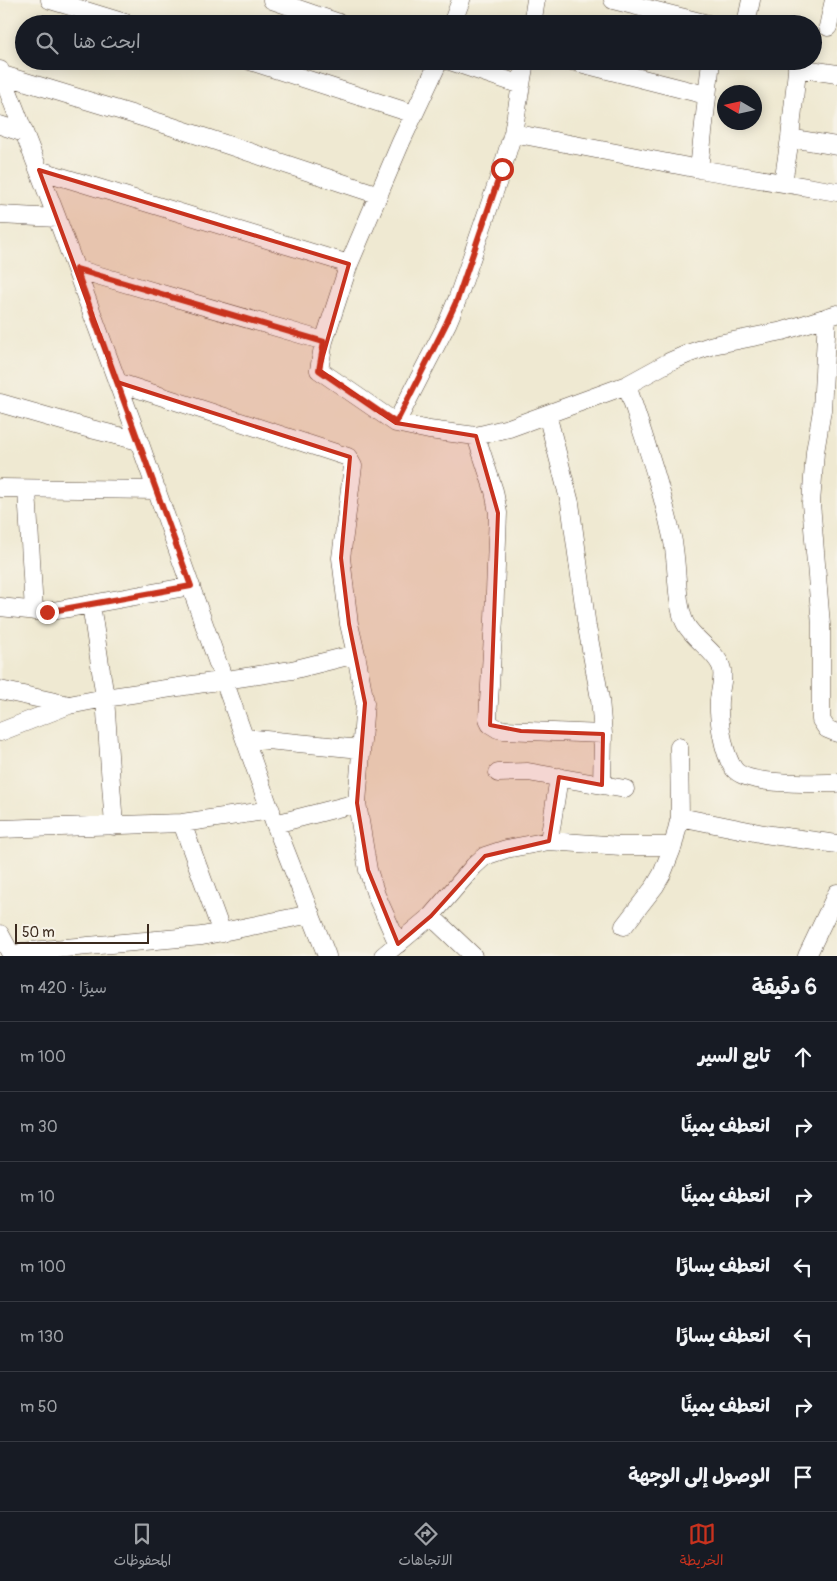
<!DOCTYPE html>
<html lang="ar">
<head>
<meta charset="utf-8">
<style>
	body { margin:0; font-family:Pangolin,"Playpen Sans Arabic",sans-serif; background:#242831; color:#f1f3f6; direction:rtl }
	.compass { position:absolute; left:717px; top:85px; width:45px; height:45px; border-radius:50%; background:#171b24; box-shadow:0 2px 12px #0003; rotate:279deg }
	.scale { position:absolute; left:15px; bottom:12px; width:134px; box-sizing:border-box; padding-left:5px; border:2px solid #3b2a1e; border-top:0; font-size:14px; line-height:18px; white-space:nowrap; color:#3b2a1e; -webkit-text-stroke:4px #f7f3e8; paint-order:stroke }
	.stop { position:absolute; width:15px; height:15px; margin:-11px; border:4px solid #c8321e; border-radius:50%; background:#fff }
	.stop.end { background:#c8321e; border-color:#fff; box-shadow:0 1px 5px #0008 }
	.list { margin:0; padding:0; list-style:none }
	h2 { display:flex; justify-content:space-between; align-items:center; height:65px; margin:0; padding:0 20px; font-size:21px }
	h2 small { font-size:16px; font-weight:400; color:#9ea1a6 }
	.list li { display:grid; grid-template-columns:32px 1fr auto; gap:15px; align-items:center; box-sizing:border-box; height:70px; padding:0 20px; border-top:1px solid #363941 }
	.list b { display:block; font-size:19px; white-space:nowrap }
	.list em { font-size:16px; font-style:normal; color:#9ea1a6 }
	.icon { flex:none; width:28px; height:28px; fill:none; stroke:currentColor; stroke-width:2; stroke-linecap:round; stroke-linejoin:round }
	.map { position:relative; flex:none; width:837px; height:956px; overflow:hidden; direction:ltr }
	.search { position:absolute; background:#171b24; box-shadow:0 2px 12px #0003; left:15px; right:15px; top:15px; height:55px; display:flex; align-items:center; gap:12px; box-sizing:border-box; padding:0 18px; border-radius:28px; color:#9ea1a6; font-size:19px }
	.sheet { height:555px; background:#171b24 }
	nav { display:flex; justify-content:space-around; align-items:center; box-sizing:border-box; height:70px; border-top:1px solid #363941; background:#171b24; font-size:14px; color:#9ea1a6 }
	nav a { display:grid; justify-items:center; gap:2px }
	nav .on { color:#c8321e }
	.map>svg:first-child { display:block }
	.lines { fill:none; stroke-linecap:round; stroke-linejoin:round }
	.minor-casing { stroke:#564739; stroke-width:19 }
	.minor { stroke:#fff; stroke-width:18 }
	.route { stroke:#c8321e; stroke-width:6 }
	.marked { fill:#c8321e; fill-opacity:0.2; stroke:#c8321e; stroke-width:4; stroke-linejoin:round }
</style>
</head>
<body>
<div class="map">
<svg width="837" height="956" viewBox="0 0 837 956">
	<rect width="100%" height="100%" fill="#f7f3e8"/>
	<filter id="ink" filterUnits="userSpaceOnUse"><feTurbulence type="fractalNoise" baseFrequency=".02" numOctaves="2"/><feDisplacementMap in="SourceGraphic" scale="10" xChannelSelector="R" yChannelSelector="G"/><feConvolveMatrix kernelMatrix="1 2 1 2 8 2 1 2 1" color-interpolation-filters="sRGB"/></filter>
	<filter id="wash" filterUnits="userSpaceOnUse"><feTurbulence type="fractalNoise" baseFrequency=".0096" numOctaves="4" result="noise"/><feDisplacementMap in="SourceGraphic" scale="20" xChannelSelector="R" yChannelSelector="G"/><feGaussianBlur stdDeviation="1.12" result="paint"/><feColorMatrix in="noise" values="0 0 0 0 0 0 0 0 0 0 0 0 0 0 0 0 0 1.4 0 .05"/><feComposite in="paint" operator="in"/></filter>
	<g filter="url(#wash)">
		<rect width="100%" height="100%" fill="#efe9d2"/>
	</g>
	<g filter="url(#ink)">
		<g class="lines">
			<!-- minor casing -->
			<g class="minor-casing">
				<path id="minor" d="M 50,0 L 129,24
					M 272,0 L 342,24
					M 613,0 L 708,24
					M 452,24 L 461,0
					M 532,24 L 536,0
					M 746,24 L 751,0
					M 828,27 L 834,0
					M 250,61 L 414,114
					M 439,61 L 401,142 L 349,264 L 324,341 L 319,370 L 396,423 L 429,430 L 476,436 L 509,428 L 627,385 L 669,362 L 690,353 L 713,345 L 783,331 L 837,314
					M 450,61 L 521,85
					M 572,61 L 706,95
					M 797,68 L 837,74
					M 0,70 L 57,218 L 139,441 L 275,824 L 327,956
					M 0,74 L 158,122 L 379,195
					M 0,125 L 24,133
					M 513,133 L 699,169 L 837,192
					M 790,138 L 837,146
					M 699,169 L 711,61
					M 39,170 L 349,264
					M 783,183 L 790,138 L 798,61
					M 0,215 L 57,218
					M 76,269 L 324,341
					M 827,317 L 822,410 L 815,452 L 811,503 L 821,625 L 821,720 L 827,729 L 837,733
					M 627,385 C 643,435 661,485 672,537 C 678,561 675,602 685,623 C 692,638 715,651 721,666 C 725,676 720,689 719,700 C 718,718 723,754 734,769 C 747,786 816,783 837,783
					M 0,403 L 87,428 L 139,441
					M 547,414 L 570,503 L 587,627 L 600,699 L 603,734 L 602,785
					M 396,423 L 447,324 L 457,300 L 502,169 L 513,133 L 525,61
					M 476,436 L 494,491 L 498,513 L 494,619 L 488,718 L 490,724 L 498,729 L 504,730 L 603,734
					M 0,488 L 157,490
					M 27,490 L 34,611
					M 91,604 L 105,698 L 114,826
					M 0,607 L 47,612 L 191,586
					M 356,654 L 365,703 L 357,803 L 368,870 L 376,895 L 398,944
					M 0,690 L 69,705
					M 0,732 L 69,705 L 105,698 L 292,670 L 356,654 L 349,624 L 341,558 L 353,466 L 348,457 L 117,382
					M 246,738 L 361,749
					M 498,773 L 528,772 L 625,789
					M 680,817 L 764,834 L 837,844
					M 182,823 L 222,933
					M 275,824 L 357,803
					M 0,829 L 182,823 L 271,810
					M 549,841 L 559,777
					M 431,916 L 473,956
					M 624,926 L 655,886 L 662,874 L 673,846
					M 0,934 L 12,956
					M 15,956 L 23,952 L 31,951 L 202,936 L 311,914
					M 383,956 L 431,916 L 474,866 L 485,856 L 506,849 L 549,841 L 621,846 L 673,846 L 680,817 L 679,747
					M 807,956 L 837,893"/>
			</g>
			<!-- minor -->
			<use href="#minor" class="minor"/>
		</g>
	</g>
	<g class="lines" filter="url(#ink)">
		<!-- route -->
		<path class="route" d="M 47,612 L 191,586 L 76,269 L 324,342 L 319,370 L 396,423 L 446,324 L 457,300 L 502,169"/>
	</g>
	<!-- marked area -->
	<path class="marked" d="M 39,170 L 349,264 L 319,370 L 396,423 L 476,436 L 498,513 L 490,725 L 521,731 L 603,734 L 602,785 L 559,777 L 549,841 L 485,856 L 431,916 L 398,944 L 368,870 L 357,803 L 365,703 L 349,624 L 341,558 L 350,457 L 117,382 Z"/>
</svg>
<svg class="compass" viewBox="-18 -18 36 36"><path d="M0-13l5 13h-10z" fill="#e53935"/><path d="M0 13l5-13h-10z" fill="#9ea1a6"/></svg>
<div class="scale">50 m</div>
<div class="stop" style="left:502px;top:169px"></div>
<div class="stop end" style="left:47px;top:612px"></div>
<div class="search"><svg class="icon" aria-label="search" viewBox="0 0 24 24"><circle cx="10" cy="10" r="6"/><path d="M15 15l6 6"/></svg>ابحث هنا</div>
</div>
<section class="sheet">
<h2>6 دقيقة<small>سيرًا · 420 m</small></h2>
<ul class="list">
<li><svg class="icon" aria-label="ahead" viewBox="0 0 24 24"><path d="M12 20V5M6 11l6-6 6 6"/></svg><div><b>تابع السير</b></div><em>100 m</em></li>
<li><svg class="icon" aria-label="right" viewBox="0 0 24 24"><path d="M7 20v-9h11M14 6l5 5-5 5"/></svg><div><b>انعطف يمينًا</b></div><em>30 m</em></li>
<li><svg class="icon" aria-label="right" viewBox="0 0 24 24"><path d="M7 20v-9h11M14 6l5 5-5 5"/></svg><div><b>انعطف يمينًا</b></div><em>10 m</em></li>
<li><svg class="icon" aria-label="left" viewBox="0 0 24 24"><path d="M17 20v-9H6M10 6l-5 5 5 5"/></svg><div><b>انعطف يسارًا</b></div><em>100 m</em></li>
<li><svg class="icon" aria-label="left" viewBox="0 0 24 24"><path d="M17 20v-9H6M10 6l-5 5 5 5"/></svg><div><b>انعطف يسارًا</b></div><em>130 m</em></li>
<li><svg class="icon" aria-label="right" viewBox="0 0 24 24"><path d="M7 20v-9h11M14 6l5 5-5 5"/></svg><div><b>انعطف يمينًا</b></div><em>50 m</em></li>
<li><svg class="icon" aria-label="arrive" viewBox="0 0 24 24"><path d="M6 21V4h12l-3 4 3 4H6"/></svg><div><b>الوصول إلى الوجهة</b></div></li>
</ul>
</section>
<nav>
<a class="on"><svg class="icon" aria-label="map" viewBox="0 0 24 24"><path d="M3 6l6-2 6 2 6-2v14l-6 2-6-2-6 2zM9 4v14M15 6v14"/></svg>الخريطة</a>
<a><svg class="icon" aria-label="directions" viewBox="0 0 24 24"><path d="M12 3l9 9-9 9-9-9zM9 14v-3h6M13 9l2 2-2 2"/></svg>الاتجاهات</a>
<a><svg class="icon" aria-label="saved" viewBox="0 0 24 24"><path d="M7 4h10v16l-5-4-5 4z"/></svg>المحفوظات</a>
</nav>
</body>
</html>
